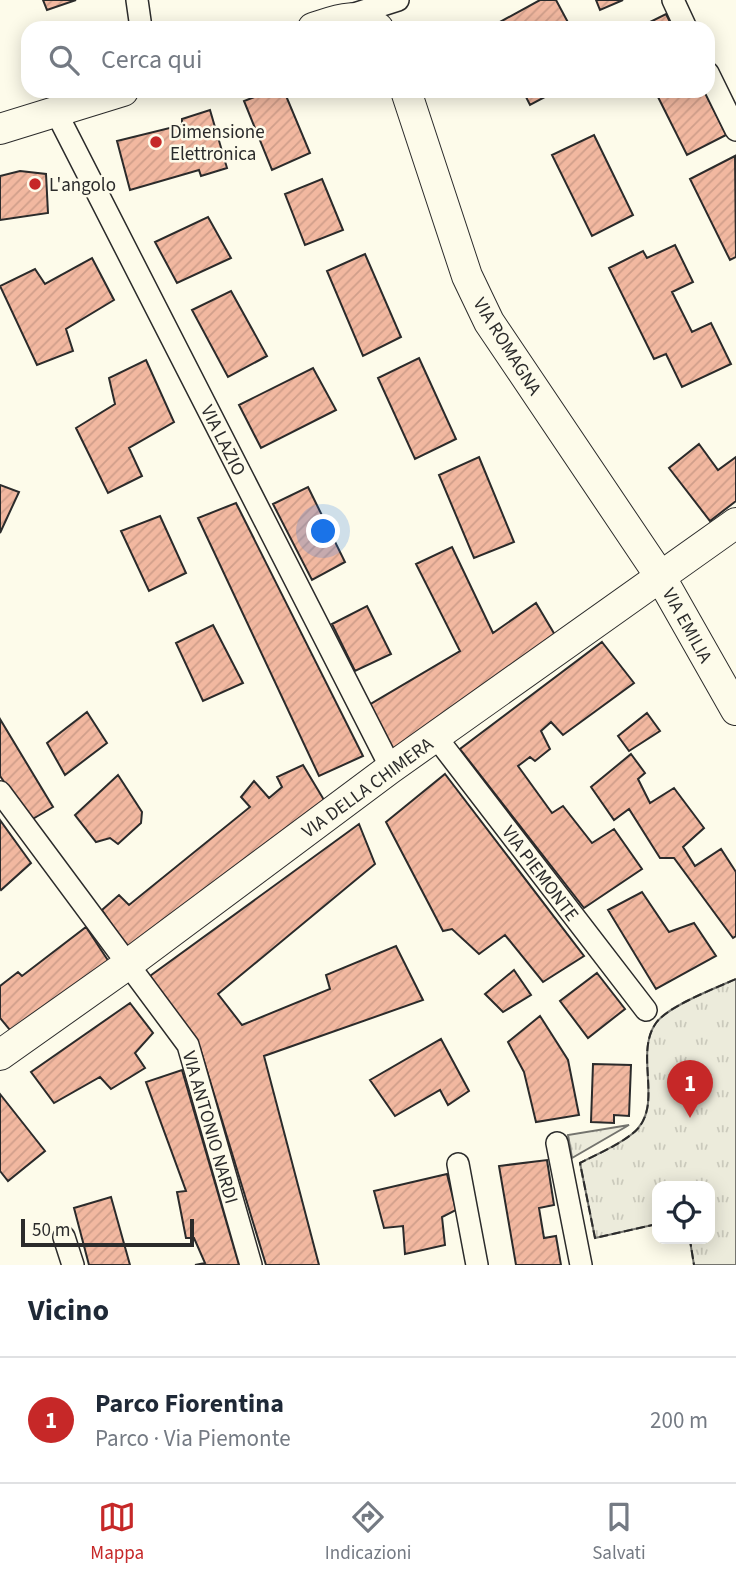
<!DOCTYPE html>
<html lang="it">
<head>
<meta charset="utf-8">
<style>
	body { margin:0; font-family:"Source Sans 3",sans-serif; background:#f2f2f3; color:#1f2937 }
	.controls { position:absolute; right:21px; bottom:21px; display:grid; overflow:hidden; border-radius:14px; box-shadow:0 4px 18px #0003 }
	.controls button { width:63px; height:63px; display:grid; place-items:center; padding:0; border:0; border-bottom:2px solid #e0e1e3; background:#fff; color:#1f2937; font:35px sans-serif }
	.scale { position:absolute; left:21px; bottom:18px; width:173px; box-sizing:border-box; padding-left:7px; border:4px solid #2b2b2b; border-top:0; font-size:19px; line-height:24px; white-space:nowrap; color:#2b2b2b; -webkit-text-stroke:5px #fdfbea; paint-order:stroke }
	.you { position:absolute; left:324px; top:532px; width:24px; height:24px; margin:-18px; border:5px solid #fff; border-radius:50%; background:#1a73e8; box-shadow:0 0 0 10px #1a73e833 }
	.badge { display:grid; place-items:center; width:46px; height:46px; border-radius:50%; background:#c62828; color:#fff; font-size:23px; font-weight:700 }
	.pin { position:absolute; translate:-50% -58px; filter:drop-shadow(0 2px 4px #0008) }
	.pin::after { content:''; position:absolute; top:37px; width:24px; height:21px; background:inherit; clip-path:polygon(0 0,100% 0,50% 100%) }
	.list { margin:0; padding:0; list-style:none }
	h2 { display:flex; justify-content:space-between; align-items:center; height:91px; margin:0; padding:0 28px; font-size:30px }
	h2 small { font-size:23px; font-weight:400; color:#747a83 }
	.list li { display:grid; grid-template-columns:46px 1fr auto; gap:21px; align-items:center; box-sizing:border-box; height:126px; padding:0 28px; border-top:2px solid #e0e1e3 }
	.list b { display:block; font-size:26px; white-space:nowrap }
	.list p { margin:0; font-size:23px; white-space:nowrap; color:#747a83 }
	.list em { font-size:23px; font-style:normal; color:#747a83 }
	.icon { flex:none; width:38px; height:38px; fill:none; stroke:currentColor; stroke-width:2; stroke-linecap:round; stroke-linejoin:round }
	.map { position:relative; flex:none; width:736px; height:1265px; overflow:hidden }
	.search { position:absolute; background:#fff; box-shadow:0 4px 18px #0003; left:21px; right:21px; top:21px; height:77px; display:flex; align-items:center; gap:18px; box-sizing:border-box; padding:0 24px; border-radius:21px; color:#747a83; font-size:26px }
	.sheet { height:217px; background:#fff }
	nav { display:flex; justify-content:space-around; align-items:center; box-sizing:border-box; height:98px; border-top:2px solid #e0e1e3; background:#fff; font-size:19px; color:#747a83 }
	nav a { display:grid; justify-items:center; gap:4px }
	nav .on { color:#c62828 }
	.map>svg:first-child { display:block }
	.grass { fill:url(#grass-tufts); stroke:#74746e; stroke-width:2 }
	.building { fill:url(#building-hatch); stroke:#2b2b2b; stroke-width:2 }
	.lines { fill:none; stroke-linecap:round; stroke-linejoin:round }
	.street-casing { stroke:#2b2b2b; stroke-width:24 }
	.secondary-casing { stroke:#2b2b2b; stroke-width:32 }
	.street { stroke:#fdfbea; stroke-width:21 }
	.secondary { stroke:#fdfbea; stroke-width:30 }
	.fence { stroke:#2b2b2b; stroke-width:2; stroke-dasharray:9 3.5; stroke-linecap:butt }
	.poi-dot { fill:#c62828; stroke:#fdfbea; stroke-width:2.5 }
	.labels { text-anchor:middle; stroke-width:5; stroke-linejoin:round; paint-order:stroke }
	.poi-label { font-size:19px; fill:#2b2b2b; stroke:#fdfbea; text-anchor:start }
	.street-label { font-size:19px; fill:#2b2b2b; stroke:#fdfbea }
</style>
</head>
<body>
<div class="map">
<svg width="736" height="1265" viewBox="0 0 736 1265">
	<defs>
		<pattern id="grass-tufts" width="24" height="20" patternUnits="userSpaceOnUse" patternTransform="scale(1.75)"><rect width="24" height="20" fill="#ecebdb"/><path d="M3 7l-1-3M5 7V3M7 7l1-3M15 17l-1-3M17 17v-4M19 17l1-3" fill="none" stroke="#cbcabc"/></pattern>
		<pattern id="building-hatch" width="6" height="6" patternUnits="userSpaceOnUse" patternTransform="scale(1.75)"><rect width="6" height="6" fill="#f2b8a0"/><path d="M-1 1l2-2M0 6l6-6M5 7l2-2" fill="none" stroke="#d09e8a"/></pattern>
	</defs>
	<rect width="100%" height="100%" fill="#fdfbea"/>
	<!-- grass -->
	<path class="grass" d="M 736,979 L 736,1265 L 694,1265 L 690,1241 L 688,1239 L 710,1239 L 710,1186 L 657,1186 L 657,1224 L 595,1238 L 580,1163 C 597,1154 617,1146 632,1134 C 666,1108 633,1055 656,1023 C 668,1006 716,988 736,979 Z
		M 629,1125 L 572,1158 L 568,1135 Z"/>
	<!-- building -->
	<path class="building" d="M 43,0 L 76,0 L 47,10 Z
		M 540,0 L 556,0 L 571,28 L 489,28 Z
		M 596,0 L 623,0 L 600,10 Z
		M 666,14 L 673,28 L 638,28 Z
		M 270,91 L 284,91 L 310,153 L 272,170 L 244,101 Z
		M 523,91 L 556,91 L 530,105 Z
		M 655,91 L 704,91 L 726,135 L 687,155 Z
		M 210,110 L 227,168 L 201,176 L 199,170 L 130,190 L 117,141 L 182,125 L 182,119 Z
		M 594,135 L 633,215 L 592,236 L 552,155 Z
		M 735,156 L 736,257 L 730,260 L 690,179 Z
		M 20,171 L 46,174 L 48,213 L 0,220 L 0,176 Z
		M 322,179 L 343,230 L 305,245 L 285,194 Z
		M 208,217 L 231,258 L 177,283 L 155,242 Z
		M 675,245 L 693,282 L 672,292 L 692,332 L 711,323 L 731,364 L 682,387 L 666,354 L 654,359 L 609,268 L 643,251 L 647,258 Z
		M 365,254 L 401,337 L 363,356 L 327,271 Z
		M 92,258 L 114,300 L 66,329 L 73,351 L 37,365 L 0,286 L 35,269 L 45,284 Z
		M 231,291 L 267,356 L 228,377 L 192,310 Z
		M 419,358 L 456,439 L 415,459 L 378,378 Z
		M 146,360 L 174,422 L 129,448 L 142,476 L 108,493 L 76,428 L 115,404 L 109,378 Z
		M 313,368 L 336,410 L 261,448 L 239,405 Z
		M 699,444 L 718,470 L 736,457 L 736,501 L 710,521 L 669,468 Z
		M 479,457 L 514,542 L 474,558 L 439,475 Z
		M 0,485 L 19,492 L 0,533 Z
		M 308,487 L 345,562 L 312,580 L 273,504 Z
		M 236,503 L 363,756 L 319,776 L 198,518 Z
		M 160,516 L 186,573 L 149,591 L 121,531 Z
		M 452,547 L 493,633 L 536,603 L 558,640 L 394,755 L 369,705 L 460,651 L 416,564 Z
		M 367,606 L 391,654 L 355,671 L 332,624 Z
		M 213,625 L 243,683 L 203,701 L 176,643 Z
		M 602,642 L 634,683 L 563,735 L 551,722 L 541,731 L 550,749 L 535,761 L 530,757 L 518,766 L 552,813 L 563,806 L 592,843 L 614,829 L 642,869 L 584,908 L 460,749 Z
		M 87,712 L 107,743 L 65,775 L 47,743 Z
		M 647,713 L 660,731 L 629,751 L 618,736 Z
		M 0,719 L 53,807 L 31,820 L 0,776 Z
		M 631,754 L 645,773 L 638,779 L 650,803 L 674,788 L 704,828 L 683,847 L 695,866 L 721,849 L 736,872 L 736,936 L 733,938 L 674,858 L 660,858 L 629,809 L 614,820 L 591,787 Z
		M 303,765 L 327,805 L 132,955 L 102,910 L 119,895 L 129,905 L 250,807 L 241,797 L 254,781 L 269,798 L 282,787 L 277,777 Z
		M 445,774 L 584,956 L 543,982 L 505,935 L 479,954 L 452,929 L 443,931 L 386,822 Z
		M 118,775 L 142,812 L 141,823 L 118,844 L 110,838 L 96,842 L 75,815 Z
		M 0,820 L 31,863 L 1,890 L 0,889 Z
		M 359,824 L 375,864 L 218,994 L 242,1025 L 330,989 L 326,975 L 396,946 L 423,1000 L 264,1056 L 319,1265 L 266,1265 L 200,1048 L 150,976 Z
		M 642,892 L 669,932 L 694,923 L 716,956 L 656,989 L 608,910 Z
		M 86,927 L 111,965 L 14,1035 L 0,1018 L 0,986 L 18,972 L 22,976 Z
		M 514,970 L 531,995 L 503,1012 L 485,994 Z
		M 597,973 L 625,1009 L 588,1038 L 560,1001 Z
		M 130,1003 L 153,1033 L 135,1053 L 145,1068 L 111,1089 L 100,1077 L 54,1103 L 31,1072 Z
		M 540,1016 L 568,1060 L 579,1115 L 536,1122 L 524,1072 L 508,1042 Z
		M 441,1039 L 469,1091 L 448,1105 L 440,1090 L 395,1116 L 370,1080 Z
		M 593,1064 L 631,1065 L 629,1116 L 614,1115 L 614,1123 L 591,1122 Z
		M 182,1070 L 239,1265 L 195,1265 L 205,1263 L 194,1238 L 186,1238 L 177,1192 L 186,1191 L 146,1082 Z
		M 0,1094 L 45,1151 L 8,1181 L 0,1171 Z
		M 547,1160 L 554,1205 L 539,1208 L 544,1238 L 556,1236 L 561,1265 L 516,1265 L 499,1166 Z
		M 447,1174 L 456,1210 L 442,1217 L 445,1245 L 405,1254 L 403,1226 L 384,1228 L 374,1191 Z
		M 111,1197 L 130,1265 L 89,1265 L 74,1208 Z"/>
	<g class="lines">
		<!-- street casing -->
		<g class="street-casing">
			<path id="street" d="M 137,0 L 141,28
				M 673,0 L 686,28
				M 348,16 L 398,0
				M 708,73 L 736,130
				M 56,112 L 391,768
				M 436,737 L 646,1010
				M 0,792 L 188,1045 L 251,1265
				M 557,1143 L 581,1265
				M 458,1164 L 477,1265
				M 64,1237 L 73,1265"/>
		</g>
		<!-- secondary casing -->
		<g class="secondary-casing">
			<path id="secondary" d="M 313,28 C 337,20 355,11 378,28
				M 406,91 L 467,276 L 489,322 L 660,576 L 736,710
				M 0,129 L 123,91
				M 0,1055 L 127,965 L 391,768 L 736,523"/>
		</g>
		<!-- street -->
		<use href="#street" class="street"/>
		<!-- secondary -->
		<use href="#secondary" class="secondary"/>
		<!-- fence -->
		<path class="fence" d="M 657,1224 L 595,1238 L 580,1163 C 597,1154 617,1146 632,1134 C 666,1108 633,1055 656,1023 C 668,1006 716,988 736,979
			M 688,1239 L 690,1240 L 694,1265"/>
	</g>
	<!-- markers -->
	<g class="poi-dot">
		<circle cx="156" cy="142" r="7"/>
		<circle cx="35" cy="184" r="7"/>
	</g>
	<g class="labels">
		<!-- poi labels -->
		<g class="poi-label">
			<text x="170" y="138">Dimensione<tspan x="170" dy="22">Elettronica</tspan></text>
			<text x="49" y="191">L'angolo</text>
		</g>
		<!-- street labels -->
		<g class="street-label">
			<text transform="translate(508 346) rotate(58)" y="7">VIA ROMAGNA</text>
			<text transform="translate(224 440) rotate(63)" y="7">VIA LAZIO</text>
			<text transform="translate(688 625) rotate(61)" y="7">VIA EMILIA</text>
			<text transform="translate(367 787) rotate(-36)" y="7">VIA DELLA CHIMERA</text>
			<text transform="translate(541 873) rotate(53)" y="7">VIA PIEMONTE</text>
			<text transform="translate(211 1127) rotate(74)" y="7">VIA ANTONIO NARDI</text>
		</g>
	</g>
</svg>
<div class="controls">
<button><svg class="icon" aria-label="locate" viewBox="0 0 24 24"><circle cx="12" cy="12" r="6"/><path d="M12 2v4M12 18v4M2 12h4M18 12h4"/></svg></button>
</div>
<div class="scale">50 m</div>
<div class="you"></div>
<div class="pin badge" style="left:690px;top:1118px">1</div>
<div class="search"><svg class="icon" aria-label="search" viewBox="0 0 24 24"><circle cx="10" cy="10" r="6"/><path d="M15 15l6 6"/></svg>Cerca qui</div>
</div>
<section class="sheet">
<h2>Vicino<small></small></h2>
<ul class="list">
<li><span class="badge">1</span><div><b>Parco Fiorentina</b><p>Parco · Via Piemonte</p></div><em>200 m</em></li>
</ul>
</section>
<nav>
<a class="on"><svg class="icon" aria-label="map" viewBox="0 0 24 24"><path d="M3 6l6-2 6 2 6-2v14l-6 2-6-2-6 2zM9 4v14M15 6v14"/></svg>Mappa</a>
<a><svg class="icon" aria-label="directions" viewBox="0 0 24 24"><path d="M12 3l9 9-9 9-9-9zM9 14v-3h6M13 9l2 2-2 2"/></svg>Indicazioni</a>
<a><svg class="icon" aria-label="saved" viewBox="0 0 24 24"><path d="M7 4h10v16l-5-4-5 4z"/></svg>Salvati</a>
</nav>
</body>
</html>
